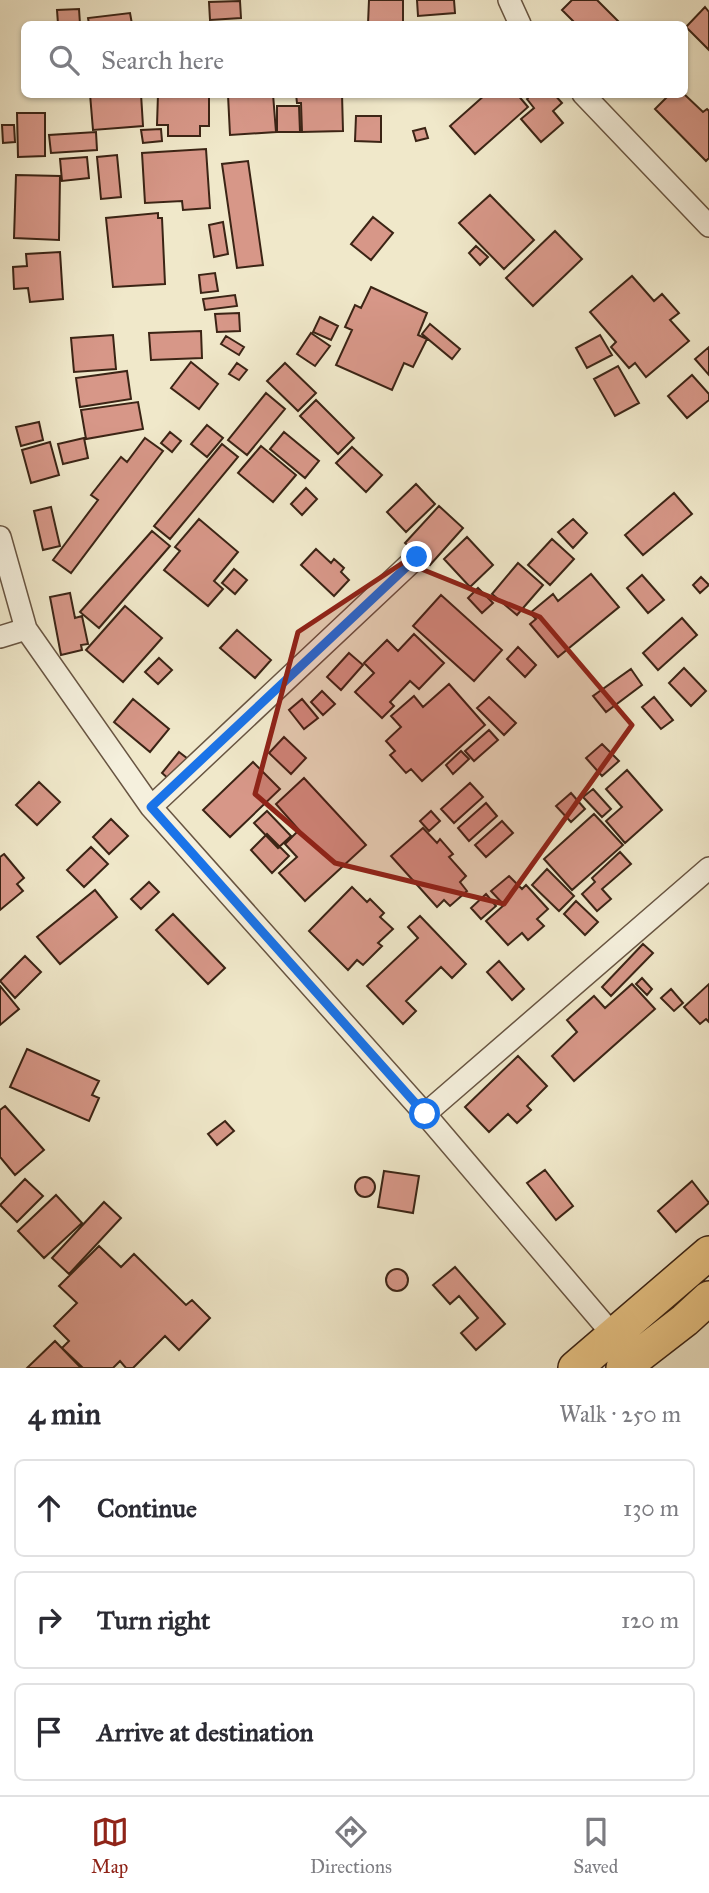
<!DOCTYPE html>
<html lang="en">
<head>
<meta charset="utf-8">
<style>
	body { margin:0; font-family:"IM FELL Great Primer",serif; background:#f7f7f7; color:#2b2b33 }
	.stop { position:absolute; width:21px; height:21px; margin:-16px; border:5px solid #1a73e8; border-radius:50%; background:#fff }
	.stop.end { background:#1a73e8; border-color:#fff; box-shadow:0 2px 7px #0008 }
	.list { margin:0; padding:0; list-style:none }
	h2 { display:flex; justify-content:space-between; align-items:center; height:91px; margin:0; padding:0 28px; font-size:30px }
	h2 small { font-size:23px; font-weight:400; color:#7c7c81 }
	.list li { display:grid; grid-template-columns:46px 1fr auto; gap:21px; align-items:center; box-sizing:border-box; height:98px; margin:0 14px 14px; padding:0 14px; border:2px solid #e1e1e2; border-radius:10px }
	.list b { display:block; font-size:26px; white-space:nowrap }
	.list em { font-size:23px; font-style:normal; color:#7c7c81 }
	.icon { flex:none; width:38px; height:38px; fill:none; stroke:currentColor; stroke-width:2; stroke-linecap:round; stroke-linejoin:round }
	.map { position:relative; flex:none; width:709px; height:1368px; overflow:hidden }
	.search { position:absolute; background:#fff; box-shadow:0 2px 5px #0004; left:21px; right:21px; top:21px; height:77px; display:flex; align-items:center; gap:18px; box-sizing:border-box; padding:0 24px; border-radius:10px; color:#7c7c81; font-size:26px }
	.sheet { height:427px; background:#fff }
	nav { display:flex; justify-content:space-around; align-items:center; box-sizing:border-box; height:98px; border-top:2px solid #e1e1e2; background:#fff; font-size:19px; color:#7c7c81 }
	nav a { display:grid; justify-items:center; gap:4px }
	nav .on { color:#8f2418 }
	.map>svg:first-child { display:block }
	.building { fill:#d79788; stroke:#3b2415; stroke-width:2 }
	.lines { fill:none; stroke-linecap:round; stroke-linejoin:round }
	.street-casing { stroke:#685542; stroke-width:24 }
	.primary-casing { stroke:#3b2415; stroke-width:36 }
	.street { stroke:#f5f0dd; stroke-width:21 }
	.primary { stroke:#e8c485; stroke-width:33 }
	.route { stroke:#1a73e8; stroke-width:9 }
	.marked { fill:#8f2418; fill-opacity:0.2; stroke:#8f2418; stroke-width:5; stroke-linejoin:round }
</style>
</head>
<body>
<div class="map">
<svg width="709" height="1368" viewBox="0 0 709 1368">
	<rect width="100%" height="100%" fill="#f0e8ca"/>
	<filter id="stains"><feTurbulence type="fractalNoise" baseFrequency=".00286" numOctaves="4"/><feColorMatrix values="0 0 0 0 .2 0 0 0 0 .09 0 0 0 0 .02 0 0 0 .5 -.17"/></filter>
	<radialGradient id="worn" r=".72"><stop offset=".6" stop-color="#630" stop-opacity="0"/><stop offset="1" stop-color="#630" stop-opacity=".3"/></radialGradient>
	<!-- building -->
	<path class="building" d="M 369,0 L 403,0 L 403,24 L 368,24 Z
		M 417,0 L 454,0 L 455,13 L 418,16 Z
		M 572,0 L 597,0 L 621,24 L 576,24 L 562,10 Z
		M 240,1 L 241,18 L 210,20 L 209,2 Z
		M 705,7 L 709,12 L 709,50 L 686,27 Z
		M 79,9 L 80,24 L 58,24 L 57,10 Z
		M 130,13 L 132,24 L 89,24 L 88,18 Z
		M 90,94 L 141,94 L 143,126 L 93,130 Z
		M 158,94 L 209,94 L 209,126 L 200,126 L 200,136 L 168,136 L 168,125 L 157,125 Z
		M 273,94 L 276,132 L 230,135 L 228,95 Z
		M 296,94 L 342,94 L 343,131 L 302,132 L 301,103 L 297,103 Z
		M 486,94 L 517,94 L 528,107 L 475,154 L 450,126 Z
		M 532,94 L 554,94 L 562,103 L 553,111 L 563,123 L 541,142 L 521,119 L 534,108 L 527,99 Z
		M 670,94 L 684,94 L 703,112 L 707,109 L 709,111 L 709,158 L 706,161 L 655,109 Z
		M 277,106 L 299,106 L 300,132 L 277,132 Z
		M 17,113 L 45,113 L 45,156 L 18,157 Z
		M 356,116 L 381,116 L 381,142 L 355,141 Z
		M 2,125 L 14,125 L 15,142 L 3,143 Z
		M 425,128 L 428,138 L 416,141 L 413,131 Z
		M 161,129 L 162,141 L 143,143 L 141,130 Z
		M 96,132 L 97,150 L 51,153 L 49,135 Z
		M 206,149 L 210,208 L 183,210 L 182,201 L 145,203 L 142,153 Z
		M 117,155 L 121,197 L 101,199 L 97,157 Z
		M 87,157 L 89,178 L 62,181 L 60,159 Z
		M 248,161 L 263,265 L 237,268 L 222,164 Z
		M 16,175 L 60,176 L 59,240 L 14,238 Z
		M 490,195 L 534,240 L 504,269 L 459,223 Z
		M 158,213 L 158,218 L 162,218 L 165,284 L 113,287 L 106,218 Z
		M 373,217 L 393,233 L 371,260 L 351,244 Z
		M 223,222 L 228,254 L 214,257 L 209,225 Z
		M 555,231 L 582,259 L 533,306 L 506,278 Z
		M 476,246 L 488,257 L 480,265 L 469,253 Z
		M 60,252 L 63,299 L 30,302 L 28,288 L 14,289 L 13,267 L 27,266 L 26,254 Z
		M 215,273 L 218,291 L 201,293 L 199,275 Z
		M 632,276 L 654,301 L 662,294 L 679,313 L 670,320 L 689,341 L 646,377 L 635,363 L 629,368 L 611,347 L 616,342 L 590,312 Z
		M 371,287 L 427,313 L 418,335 L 427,339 L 413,367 L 404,363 L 392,390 L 336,365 L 352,330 L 345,327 L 355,305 L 361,308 Z
		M 235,295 L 237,306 L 205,310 L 203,299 Z
		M 239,313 L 240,331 L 217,332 L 215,314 Z
		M 320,317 L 338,326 L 331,340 L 313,332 Z
		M 430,324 L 460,349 L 452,359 L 422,334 Z
		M 201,331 L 202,358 L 151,360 L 149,333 Z
		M 311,333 L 330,346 L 315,366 L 297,354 Z
		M 113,335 L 116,369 L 74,372 L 71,338 Z
		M 600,335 L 612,355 L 587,368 L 576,348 Z
		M 226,336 L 244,347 L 239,355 L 221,344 Z
		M 709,347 L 709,375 L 695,359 Z
		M 191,362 L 218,384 L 199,409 L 171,388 Z
		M 237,363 L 247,370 L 239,380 L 229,374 Z
		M 285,363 L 316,393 L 298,411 L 267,381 Z
		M 618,366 L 639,403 L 615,416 L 594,379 Z
		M 127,371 L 131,399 L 80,407 L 76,378 Z
		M 692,375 L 709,394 L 709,400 L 687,418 L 668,396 Z
		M 266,393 L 285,409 L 247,455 L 228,440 Z
		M 316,400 L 354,438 L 338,454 L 300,416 Z
		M 138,402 L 143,429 L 86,439 L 81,410 Z
		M 39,422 L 43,440 L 21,446 L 16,427 Z
		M 207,425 L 223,438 L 207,457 L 191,444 Z
		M 170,432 L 181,441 L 172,452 L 161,443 Z
		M 284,432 L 319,461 L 305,478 L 270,449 Z
		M 84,438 L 88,458 L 63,464 L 58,444 Z
		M 145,438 L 163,451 L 71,573 L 53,560 L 98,500 L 91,495 L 121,457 L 127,462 Z
		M 50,442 L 59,475 L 31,483 L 22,450 Z
		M 222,444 L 238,457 L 170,539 L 154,526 Z
		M 261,446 L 296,475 L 273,502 L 238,473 Z
		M 352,447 L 382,475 L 366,492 L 336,463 Z
		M 416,484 L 435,504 L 406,532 L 387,512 Z
		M 306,488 L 317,499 L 302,515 L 291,504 Z
		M 674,493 L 692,514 L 643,555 L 625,535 Z
		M 439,506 L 463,528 L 430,565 L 405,543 Z
		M 51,507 L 60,546 L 43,550 L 34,511 Z
		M 199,519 L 238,552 L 214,581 L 223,589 L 208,606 L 164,570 L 180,551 L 175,547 Z
		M 573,519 L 587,533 L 573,548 L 558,532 Z
		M 152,531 L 170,546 L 99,628 L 80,612 Z
		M 467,537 L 493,565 L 470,587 L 444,559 Z
		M 552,539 L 574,559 L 550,585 L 528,565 Z
		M 316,549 L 331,563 L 334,559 L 344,568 L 341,572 L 349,580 L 334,596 L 301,565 Z
		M 518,563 L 543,585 L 517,615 L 492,594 Z
		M 234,569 L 247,580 L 235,594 L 222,583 Z
		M 591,574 L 619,607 L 558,657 L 530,624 L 536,619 L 530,613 L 553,594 L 558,601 Z
		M 642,575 L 664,600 L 648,613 L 627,588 Z
		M 701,577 L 709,585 L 700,593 L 693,585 Z
		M 478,588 L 493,603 L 482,613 L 468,598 Z
		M 70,593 L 75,618 L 82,616 L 88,644 L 81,645 L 82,650 L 61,655 L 50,597 Z
		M 441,595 L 502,650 L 474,681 L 413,626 Z
		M 125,606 L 162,638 L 123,682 L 86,650 Z
		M 682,618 L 697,635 L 658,670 L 643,653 Z
		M 237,630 L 271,660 L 255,678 L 220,648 Z
		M 414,634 L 444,663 L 419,689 L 410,681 L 390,702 L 394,706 L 382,718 L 355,692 L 374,673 L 364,663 L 387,640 L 398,651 Z
		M 518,647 L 536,665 L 525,677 L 507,659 Z
		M 349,653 L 363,665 L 341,690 L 327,677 Z
		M 159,658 L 172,670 L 158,684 L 145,672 Z
		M 684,668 L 706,691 L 691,706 L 669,683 Z
		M 631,669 L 642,685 L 606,712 L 593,696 Z
		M 449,684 L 485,725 L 422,781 L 411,769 L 406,773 L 390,755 L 395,751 L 386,741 L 401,727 L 391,716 L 414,696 L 423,707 Z
		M 322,691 L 335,704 L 323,715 L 311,702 Z
		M 489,697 L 516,723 L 504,735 L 477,708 Z
		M 654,697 L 673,720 L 661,729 L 642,707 Z
		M 133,699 L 169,729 L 150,752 L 114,722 Z
		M 302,699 L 318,718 L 304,729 L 289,710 Z
		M 489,730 L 498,740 L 474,761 L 465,751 Z
		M 284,737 L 306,758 L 291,774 L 269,753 Z
		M 602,744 L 619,761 L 602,776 L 586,758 Z
		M 461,751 L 469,759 L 453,774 L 446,765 Z
		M 179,752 L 188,759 L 170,780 L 162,773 Z
		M 253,762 L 280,789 L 230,837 L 203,810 Z
		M 627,770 L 662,810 L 625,843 L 606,821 L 622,807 L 606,789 Z
		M 304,778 L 366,845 L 305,901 L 279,873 L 297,857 L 285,844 L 299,830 L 276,804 Z
		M 39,782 L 60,802 L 37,825 L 16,805 Z
		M 470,783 L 483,797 L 454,823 L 441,809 Z
		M 593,789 L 611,809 L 602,817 L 583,797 Z
		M 571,793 L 585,809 L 571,822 L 556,806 Z
		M 486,803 L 497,816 L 469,841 L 458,828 Z
		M 267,811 L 291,836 L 278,848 L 254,823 Z
		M 431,811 L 440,821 L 429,831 L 420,821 Z
		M 594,814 L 623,845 L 572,890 L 544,859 Z
		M 111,819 L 128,836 L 109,854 L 93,837 Z
		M 502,821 L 513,833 L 486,857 L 475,845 Z
		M 423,828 L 437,843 L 440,839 L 453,854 L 449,857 L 466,876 L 460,882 L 467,891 L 450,906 L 444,900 L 437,907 L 391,856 Z
		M 267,834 L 289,856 L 272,873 L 251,850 Z
		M 91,847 L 108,864 L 84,887 L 67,870 Z
		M 620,852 L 631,864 L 602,889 L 611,899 L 597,911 L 582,894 L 595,882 L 592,878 Z
		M 4,854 L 24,878 L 17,884 L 23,891 L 0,910 L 0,857 Z
		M 547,869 L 574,896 L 559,911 L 532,885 Z
		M 509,876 L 522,889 L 526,885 L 548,909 L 537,919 L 544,926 L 528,940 L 522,933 L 508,945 L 486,921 L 504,905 L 491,891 Z
		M 149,882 L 159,892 L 141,909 L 131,899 Z
		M 352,887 L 367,902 L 370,899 L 384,913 L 380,917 L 393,929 L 378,943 L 382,946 L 363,965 L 357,960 L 348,970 L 309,931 Z
		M 95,890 L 117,917 L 60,964 L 37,937 Z
		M 486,894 L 496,906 L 481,919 L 471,908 Z
		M 576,901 L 598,922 L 585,935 L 564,914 Z
		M 173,914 L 225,968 L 208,984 L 156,930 Z
		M 420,916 L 466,964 L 452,978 L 441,967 L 406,1001 L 416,1011 L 403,1024 L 367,986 L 418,938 L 408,927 Z
		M 643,944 L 653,953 L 611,996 L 602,987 Z
		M 25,956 L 41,972 L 15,998 L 0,981 Z
		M 499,961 L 524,989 L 512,1000 L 487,972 Z
		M 642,978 L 652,989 L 647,995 L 636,984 Z
		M 632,984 L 655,1009 L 574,1081 L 552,1056 L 577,1032 L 567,1020 L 594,996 L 605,1008 Z
		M 709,984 L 709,1022 L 706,1019 L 700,1024 L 684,1007 Z
		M 0,986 L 19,1009 L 0,1025 Z
		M 671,989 L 683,1003 L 674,1011 L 661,998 Z
		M 27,1049 L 99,1081 L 92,1095 L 99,1098 L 89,1121 L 10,1087 Z
		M 518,1056 L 547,1086 L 527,1106 L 531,1110 L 517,1123 L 508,1114 L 489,1132 L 465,1107 Z
		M 5,1106 L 44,1150 L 15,1175 L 0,1157 L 0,1110 Z
		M 225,1121 L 234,1131 L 217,1145 L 208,1134 Z
		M 545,1170 L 573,1206 L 556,1220 L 527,1183 Z
		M 384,1171 L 419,1176 L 413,1213 L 378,1207 Z
		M355 1187a10 10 0 1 1 20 0a10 10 0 1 1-20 0Z
		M 25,1179 L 43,1196 L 17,1222 L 0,1205 Z
		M 692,1181 L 709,1203 L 676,1232 L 658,1211 Z
		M 56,1195 L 82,1223 L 44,1258 L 18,1231 Z
		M 104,1202 L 121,1218 L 69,1274 L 52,1258 Z
		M 99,1246 L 121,1267 L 134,1254 L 186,1305 L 192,1300 L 210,1318 L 179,1350 L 165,1336 L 133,1368 L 126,1368 L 120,1361 L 113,1368 L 83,1368 L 62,1348 L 69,1341 L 54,1326 L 77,1303 L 59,1286 Z
		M 455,1267 L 505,1324 L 476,1350 L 461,1333 L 478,1318 L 459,1296 L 450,1304 L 433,1285 Z
		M386 1280a11 11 0 1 1 22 0a11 11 0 1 1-22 0Z
		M 55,1341 L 81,1368 L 27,1368 Z"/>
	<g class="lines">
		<!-- street casing -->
		<g class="street-casing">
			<path id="street" d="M 509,0 L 520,24
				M 583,94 L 709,226
				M 0,537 L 26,629 L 151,807 L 425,1114 L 614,1336
				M 0,637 L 26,629
				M 151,807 L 417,557
				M 425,1114 L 709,868"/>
		</g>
		<!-- primary casing -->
		<g class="primary-casing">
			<path id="primary" d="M 575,1368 L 709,1253
				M 623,1368 L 685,1320 L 709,1298"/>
		</g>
		<!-- street -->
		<use href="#street" class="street"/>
		<!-- primary -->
		<use href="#primary" class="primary"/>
	</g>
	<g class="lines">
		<!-- route -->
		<path class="route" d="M 417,557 L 151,807 L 425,1114"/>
	</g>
	<!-- marked area -->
	<path class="marked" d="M 404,562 L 540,617 L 632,725 L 504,904 L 335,863 L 255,794 L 298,632 Z"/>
	<rect width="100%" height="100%" filter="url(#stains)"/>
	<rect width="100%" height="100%" fill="url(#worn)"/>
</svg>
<div class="stop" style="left:425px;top:1114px"></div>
<div class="stop end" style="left:417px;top:557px"></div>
<div class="search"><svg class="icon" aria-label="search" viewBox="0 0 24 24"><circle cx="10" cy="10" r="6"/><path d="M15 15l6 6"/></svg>Search here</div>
</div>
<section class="sheet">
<h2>4 min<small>Walk · 250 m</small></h2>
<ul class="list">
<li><svg class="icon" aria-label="ahead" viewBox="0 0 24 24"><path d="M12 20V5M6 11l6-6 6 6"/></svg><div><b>Continue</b></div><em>130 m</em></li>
<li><svg class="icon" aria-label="right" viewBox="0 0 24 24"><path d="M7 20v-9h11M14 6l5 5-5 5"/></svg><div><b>Turn right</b></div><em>120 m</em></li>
<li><svg class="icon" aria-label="arrive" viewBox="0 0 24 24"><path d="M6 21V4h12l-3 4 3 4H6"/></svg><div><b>Arrive at destination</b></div></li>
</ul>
</section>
<nav>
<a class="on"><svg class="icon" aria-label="map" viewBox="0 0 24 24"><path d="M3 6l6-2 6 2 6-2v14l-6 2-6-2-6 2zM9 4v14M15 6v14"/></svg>Map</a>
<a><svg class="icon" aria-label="directions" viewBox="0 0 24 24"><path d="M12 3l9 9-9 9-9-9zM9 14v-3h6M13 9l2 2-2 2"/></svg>Directions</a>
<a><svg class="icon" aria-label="saved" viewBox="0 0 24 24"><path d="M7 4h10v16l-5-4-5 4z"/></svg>Saved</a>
</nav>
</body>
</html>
